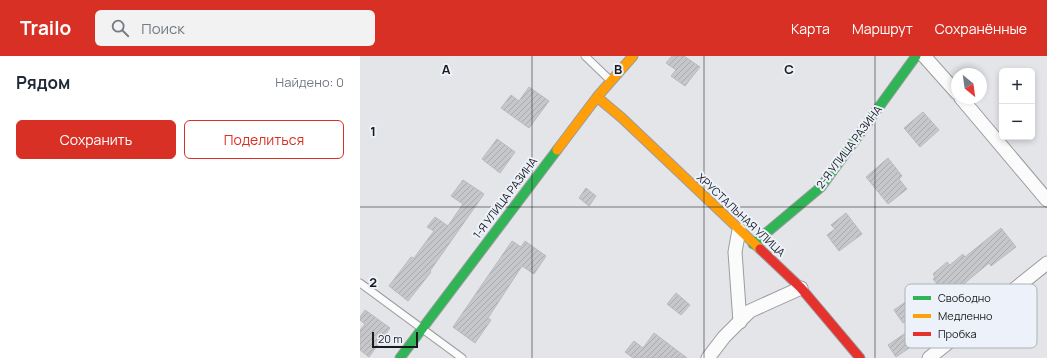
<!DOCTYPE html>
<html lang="ru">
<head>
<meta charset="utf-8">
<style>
	body { margin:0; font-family:Manrope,sans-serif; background:#f2f2f3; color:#1f2937 }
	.controls { position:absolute; right:12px; top:12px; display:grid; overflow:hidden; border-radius:6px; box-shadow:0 2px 6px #0003 }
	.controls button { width:36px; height:36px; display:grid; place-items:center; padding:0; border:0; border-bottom:1px solid #e0e1e3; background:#fff; color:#1f2937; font:20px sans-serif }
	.compass { position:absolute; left:591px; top:12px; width:36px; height:36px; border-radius:50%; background:#fff; box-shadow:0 2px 6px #0003; rotate:151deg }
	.scale { position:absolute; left:12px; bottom:10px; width:46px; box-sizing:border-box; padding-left:4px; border:2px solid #191a1d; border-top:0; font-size:11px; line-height:14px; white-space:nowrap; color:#191a1d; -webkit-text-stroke:3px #edf2fa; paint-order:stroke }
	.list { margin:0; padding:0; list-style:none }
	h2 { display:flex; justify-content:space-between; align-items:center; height:52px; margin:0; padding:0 16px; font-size:17px }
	h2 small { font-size:13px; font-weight:400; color:#747a83 }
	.actions { display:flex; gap:8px; padding:12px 16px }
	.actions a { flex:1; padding:9px 0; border:1px solid #d93025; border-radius:6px; text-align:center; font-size:14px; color:#d93025 }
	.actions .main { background:#d93025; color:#fff }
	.icon { flex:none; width:22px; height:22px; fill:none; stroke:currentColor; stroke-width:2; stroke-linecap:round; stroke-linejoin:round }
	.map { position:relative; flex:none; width:687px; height:302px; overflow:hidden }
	header { display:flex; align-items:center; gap:24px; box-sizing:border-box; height:56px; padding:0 20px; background:#d93025; color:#fff }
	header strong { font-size:19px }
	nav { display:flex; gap:22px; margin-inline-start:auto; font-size:14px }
	.search { width:280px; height:36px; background:#f2f2f3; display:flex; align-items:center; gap:10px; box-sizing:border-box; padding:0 14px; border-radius:6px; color:#747a83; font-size:15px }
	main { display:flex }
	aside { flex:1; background:#fff }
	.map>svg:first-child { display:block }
	.building { fill:url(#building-hatch); stroke:#b9babe }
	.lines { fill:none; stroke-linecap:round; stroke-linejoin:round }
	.lane-casing { stroke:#9b9c9f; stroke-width:9 }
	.street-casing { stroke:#9b9c9f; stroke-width:15 }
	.fast-casing { stroke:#9b9c9f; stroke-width:11 }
	.slow-casing { stroke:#9b9c9f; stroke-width:11 }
	.jam-casing { stroke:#9b9c9f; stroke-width:11 }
	.lane { stroke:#fbfbfc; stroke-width:7 }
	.street { stroke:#fbfbfc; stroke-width:13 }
	.fast { stroke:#30b455; stroke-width:9 }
	.slow { stroke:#ff9f0a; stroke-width:9 }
	.jam { stroke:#e5322d; stroke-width:9 }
	.grid { fill:none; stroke:#191a1d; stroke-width:1; stroke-opacity:0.55 }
	.labels { text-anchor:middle; stroke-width:4; stroke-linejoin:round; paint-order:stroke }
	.street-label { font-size:11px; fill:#191a1d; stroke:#edf2fa }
	.key { fill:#edf2fa; stroke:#adb1b8; stroke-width:1 }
	.key-label { font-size:11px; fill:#191a1d }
	.grid-label { font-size:13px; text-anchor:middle; font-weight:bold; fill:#191a1d; stroke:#edf2fa; stroke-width:4; stroke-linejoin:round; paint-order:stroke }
</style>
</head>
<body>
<header>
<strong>Trailo</strong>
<div class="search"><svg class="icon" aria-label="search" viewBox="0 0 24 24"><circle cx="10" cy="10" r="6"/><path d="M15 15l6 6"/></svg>Поиск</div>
<nav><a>Карта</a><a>Маршрут</a><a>Сохранённые</a></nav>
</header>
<main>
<aside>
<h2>Рядом<small>Найдено: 0</small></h2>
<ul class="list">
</ul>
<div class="actions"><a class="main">Сохранить</a><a>Поделиться</a></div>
</aside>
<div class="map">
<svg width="687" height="302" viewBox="0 0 687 302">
	<defs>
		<pattern id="building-hatch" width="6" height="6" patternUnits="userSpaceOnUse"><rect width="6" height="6" fill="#c6c7cb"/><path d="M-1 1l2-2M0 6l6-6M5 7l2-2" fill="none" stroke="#aaaaae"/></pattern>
	</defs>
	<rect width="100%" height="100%" fill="#e3e5e9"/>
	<!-- building -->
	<path class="building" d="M 312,0 L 324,0 L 340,11 L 325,30 L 311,20 L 316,14 L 306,7 Z
		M 169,31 L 189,45 L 169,72 L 141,52 L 151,39 L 159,45 Z
		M 563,56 L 579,74 L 560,91 L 544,72 Z
		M 137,83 L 155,96 L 140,117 L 122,103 Z
		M 528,102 L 542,120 L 539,123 L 547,133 L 528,148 L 506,121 Z
		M 103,124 L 124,138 L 70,215 L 71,216 L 48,245 L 29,230 L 51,201 L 54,202 L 74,175 L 67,171 L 75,161 L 88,170 L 103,148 L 91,140 Z
		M 226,132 L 236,140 L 229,150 L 219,142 Z
		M 486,157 L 502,178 L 479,195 L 467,179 L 475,173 L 471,169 Z
		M 641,172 L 656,191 L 631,210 L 629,207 L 588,241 L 573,223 L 575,221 L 573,218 L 587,206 L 590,209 L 603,198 L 605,201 Z
		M 152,185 L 161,191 L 165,185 L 186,200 L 174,218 L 162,210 L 128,262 L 131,264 L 115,287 L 93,271 Z
		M 316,237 L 330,249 L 321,259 L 307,248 Z
		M 554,240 L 563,252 L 543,267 L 534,254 Z
		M 5,254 L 30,272 L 9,301 L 0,294 L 0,274 L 5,268 L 0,264 L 0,261 Z
		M 547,276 L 555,288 L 536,301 L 528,289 Z
		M 294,277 L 327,302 L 273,302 L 265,296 L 274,285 L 283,292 Z"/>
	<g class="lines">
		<!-- lane casing -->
		<g class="lane-casing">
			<path id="lane" d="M 225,0 L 250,24
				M 0,227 L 102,302"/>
		</g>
		<!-- street casing -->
		<g class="street-casing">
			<path id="street" d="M 564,0 L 597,37
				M 601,42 L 687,144
				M 379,174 L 375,196 L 380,266
				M 348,302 L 364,281 L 390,255 L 441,232
				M 569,302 L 687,207"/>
		</g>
		<!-- fast casing -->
		<g class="fast-casing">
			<path id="fast" d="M 393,188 L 461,131 L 556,0
				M 40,302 L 197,94"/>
		</g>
		<!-- slow casing -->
		<g class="slow-casing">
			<path id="slow" d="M 237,41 L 262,62 L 400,193
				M 197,94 L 237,41 L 273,0"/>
		</g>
		<!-- jam casing -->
		<g class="jam-casing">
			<path id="jam" d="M 400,193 L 441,232 L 500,302"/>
		</g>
		<!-- lane -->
		<use href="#lane" class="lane"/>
		<!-- street -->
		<use href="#street" class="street"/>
		<!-- fast -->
		<use href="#fast" class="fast"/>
		<!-- slow -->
		<use href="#slow" class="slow"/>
		<!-- jam -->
		<use href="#jam" class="jam"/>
	</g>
	<!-- grid -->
	<path class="grid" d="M 172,0 L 172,302M 344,0 L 344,302M 515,0 L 515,302M 0,151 L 687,151"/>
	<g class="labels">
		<!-- street labels -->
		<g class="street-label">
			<text transform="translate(489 91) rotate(-53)" y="4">2-Я УЛИЦА РАЗИНА</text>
			<text transform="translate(145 142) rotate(-53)" y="4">1-Я УЛИЦА РАЗИНА</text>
			<text transform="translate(381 159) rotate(43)" y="4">ХРУСТАЛЬНАЯ УЛИЦА</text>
		</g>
	</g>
	<!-- legend -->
	<rect x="545" y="228" width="132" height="64" rx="6" class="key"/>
	<rect x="553" y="240" width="18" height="4" fill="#30b455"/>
	<rect x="553" y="258" width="18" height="4" fill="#ff9f0a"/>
	<rect x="553" y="276" width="18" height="4" fill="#e5322d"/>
	<g class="key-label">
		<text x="578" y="246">Свободно</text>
		<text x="578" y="264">Медленно</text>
		<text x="578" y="282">Пробка</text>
	</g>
	<g class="grid-label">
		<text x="86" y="18">A</text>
		<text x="258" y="18">B</text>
		<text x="429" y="18">C</text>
		<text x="13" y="80">1</text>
		<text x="13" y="231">2</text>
	</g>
</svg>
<div class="controls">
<button>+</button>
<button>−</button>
</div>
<svg class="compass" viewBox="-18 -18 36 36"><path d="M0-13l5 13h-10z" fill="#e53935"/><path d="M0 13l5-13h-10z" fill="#747a83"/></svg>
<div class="scale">20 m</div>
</div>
</main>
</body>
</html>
